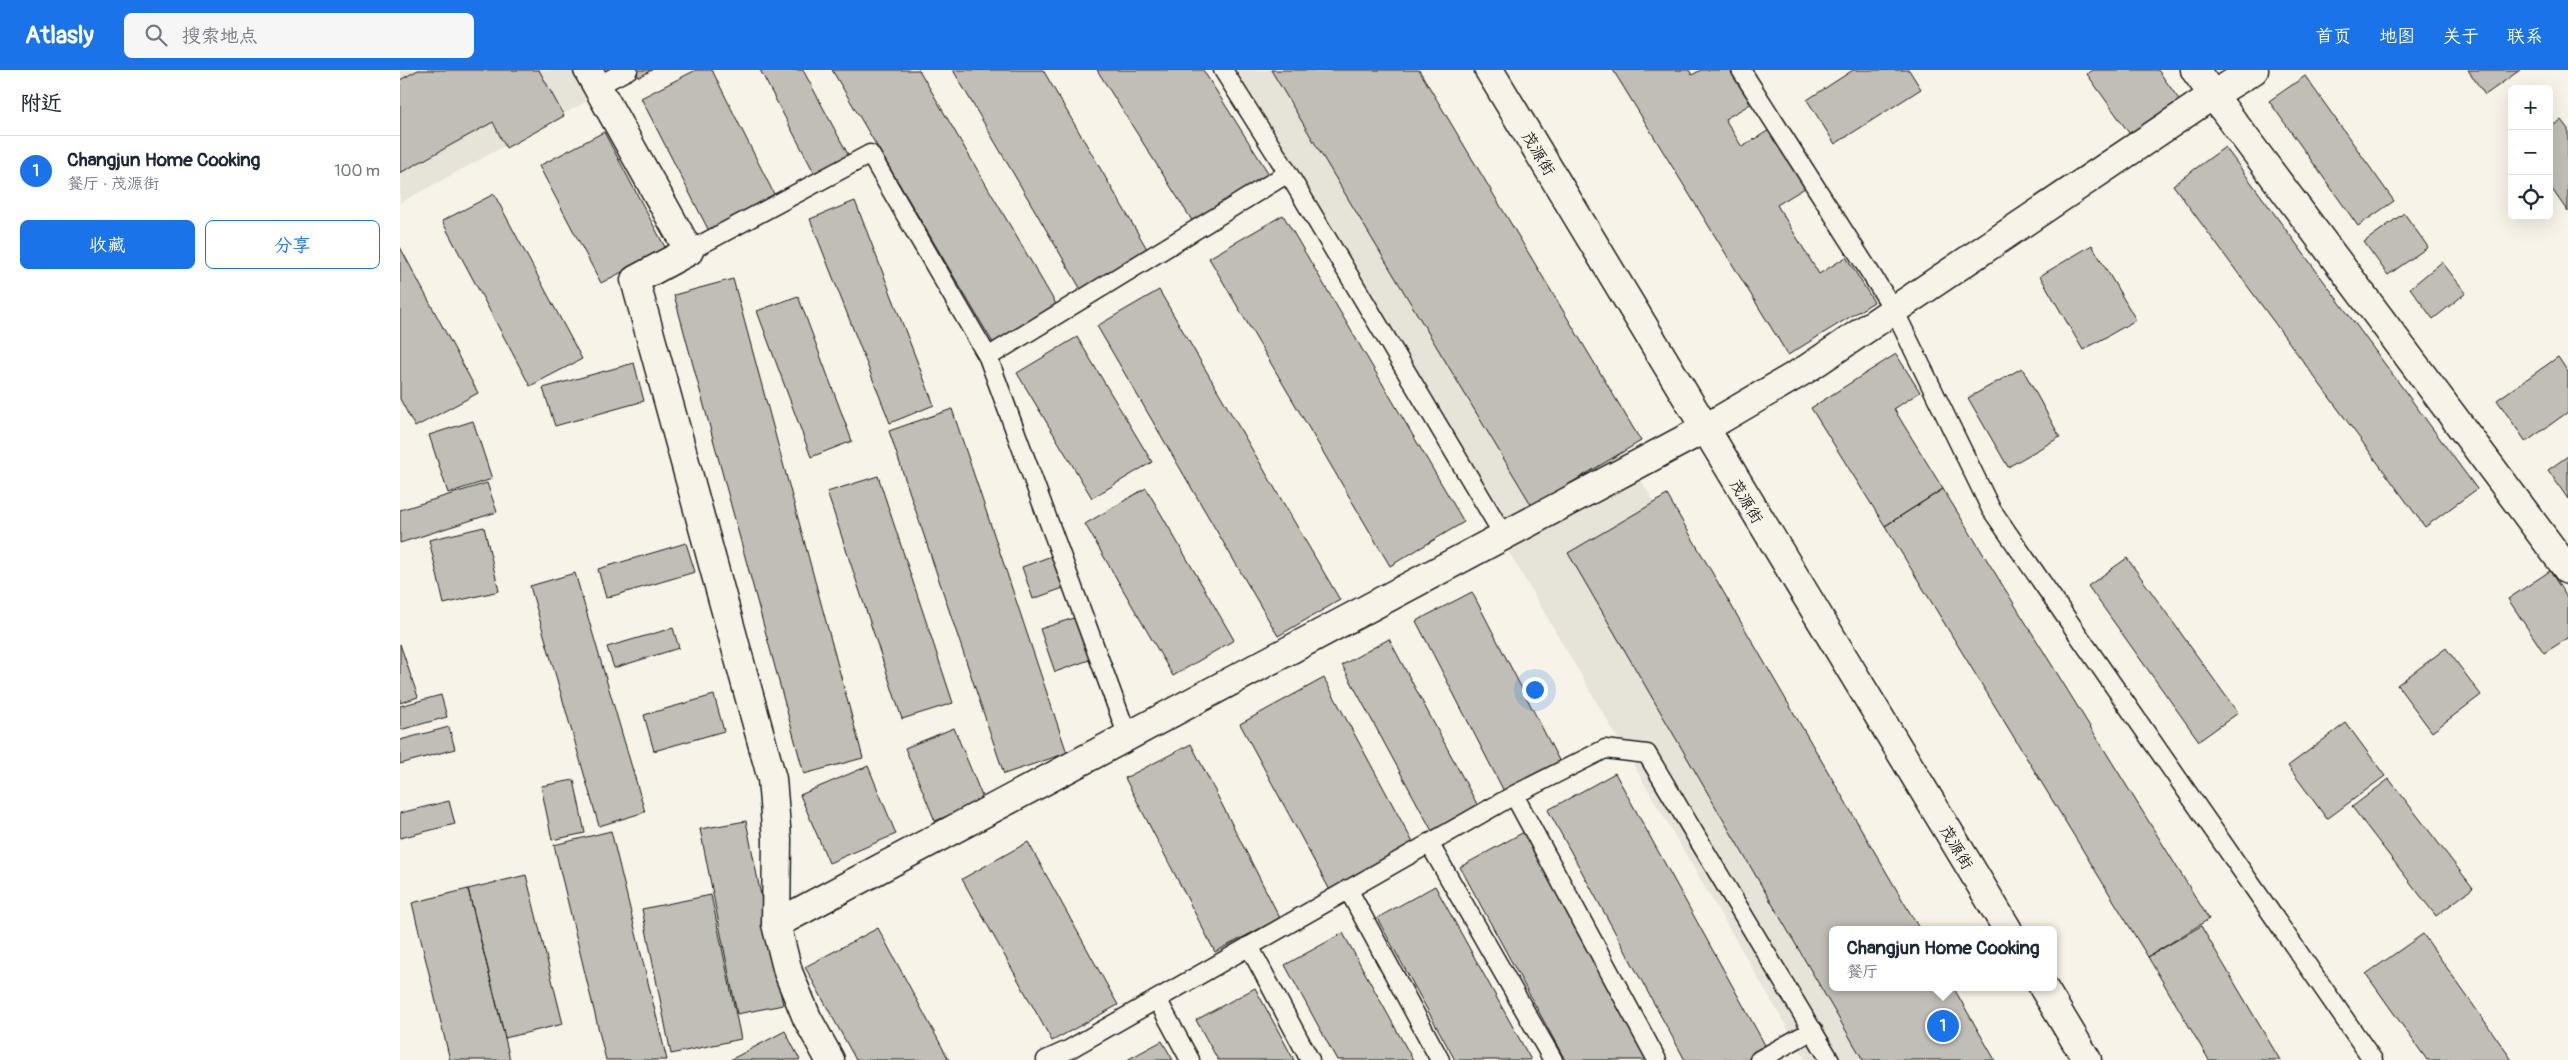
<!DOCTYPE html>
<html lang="zh">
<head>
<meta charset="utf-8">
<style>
	body { margin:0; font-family:Pangolin,"LXGW WenKai TC",sans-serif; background:#f6f6f7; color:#1f2937 }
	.controls { position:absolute; right:15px; top:15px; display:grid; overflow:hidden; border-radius:8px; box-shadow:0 5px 20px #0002 }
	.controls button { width:45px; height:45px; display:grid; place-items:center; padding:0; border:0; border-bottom:1px solid #e0e1e3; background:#fff; color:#1f2937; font:25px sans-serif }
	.you { position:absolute; left:1134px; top:619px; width:18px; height:18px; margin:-12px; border:4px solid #fff; border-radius:50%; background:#1a73e8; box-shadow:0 0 0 8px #1a73e833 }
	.badge { display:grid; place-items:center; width:32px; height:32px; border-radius:50%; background:#1a73e8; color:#fff; font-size:16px; font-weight:700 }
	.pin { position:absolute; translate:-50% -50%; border:2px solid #fff; box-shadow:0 1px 5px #0006 }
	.popup { position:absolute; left:1429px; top:856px; width:228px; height:65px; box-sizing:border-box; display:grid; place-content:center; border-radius:8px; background:#fff; filter:drop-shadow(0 1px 4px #0005); font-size:16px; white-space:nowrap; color:#747a83 }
	.popup b { font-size:19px; color:#1f2937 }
	.popup::after { content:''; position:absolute; left:50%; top:100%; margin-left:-10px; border:10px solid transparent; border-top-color:#fff }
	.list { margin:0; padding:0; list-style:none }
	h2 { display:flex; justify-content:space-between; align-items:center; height:65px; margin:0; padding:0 20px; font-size:21px }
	h2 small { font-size:16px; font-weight:400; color:#747a83 }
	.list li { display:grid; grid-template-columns:32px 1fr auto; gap:15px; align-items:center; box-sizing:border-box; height:70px; padding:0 20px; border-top:1px solid #e0e1e3 }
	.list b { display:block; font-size:19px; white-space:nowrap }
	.list p { margin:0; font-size:16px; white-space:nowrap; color:#747a83 }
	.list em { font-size:16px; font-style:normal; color:#747a83 }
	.actions { display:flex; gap:10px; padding:15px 20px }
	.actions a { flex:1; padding:11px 0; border:1px solid #1a73e8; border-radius:8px; text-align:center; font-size:18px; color:#1a73e8 }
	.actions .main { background:#1a73e8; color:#fff }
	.icon { flex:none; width:28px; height:28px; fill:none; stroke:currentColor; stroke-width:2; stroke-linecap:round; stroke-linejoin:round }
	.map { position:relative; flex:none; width:2168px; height:990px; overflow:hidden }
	header { display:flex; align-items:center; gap:30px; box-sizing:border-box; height:70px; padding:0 25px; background:#1a73e8; color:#fff }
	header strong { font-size:24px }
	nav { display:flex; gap:28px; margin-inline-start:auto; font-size:18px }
	.search { width:350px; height:45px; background:#f6f6f7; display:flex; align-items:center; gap:12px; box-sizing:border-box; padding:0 18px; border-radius:8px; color:#747a83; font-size:19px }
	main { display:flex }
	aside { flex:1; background:#fff }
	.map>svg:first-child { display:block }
	.built { fill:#e6e3d9 }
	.building { fill:#c0beb5; stroke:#1c1c1c }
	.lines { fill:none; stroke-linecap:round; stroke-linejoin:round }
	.service-casing { stroke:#1c1c1c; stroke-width:21 }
	.minor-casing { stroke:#1c1c1c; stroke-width:31 }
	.secondary-casing { stroke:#1c1c1c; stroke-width:31 }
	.service { stroke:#f7f3e8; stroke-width:18 }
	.minor { stroke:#f7f3e8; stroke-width:28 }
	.secondary { stroke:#f7f3e8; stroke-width:28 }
	.labels { text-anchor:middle; stroke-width:4; stroke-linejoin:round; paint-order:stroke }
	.street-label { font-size:16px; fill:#1c1c1c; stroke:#f7f3e8 }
</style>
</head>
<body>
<header>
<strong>Atlasly</strong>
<div class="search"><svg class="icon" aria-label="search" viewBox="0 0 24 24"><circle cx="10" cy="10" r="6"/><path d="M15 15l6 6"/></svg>搜索地点</div>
<nav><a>首页</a><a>地图</a><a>关于</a><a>联系</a></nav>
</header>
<main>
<aside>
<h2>附近<small></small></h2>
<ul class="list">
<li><span class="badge">1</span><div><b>Changjun Home Cooking</b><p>餐厅 · 茂源街</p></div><em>100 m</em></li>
</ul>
<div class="actions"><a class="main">收藏</a><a>分享</a></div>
</aside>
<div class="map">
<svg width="2168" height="990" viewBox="0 0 2168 990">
	<rect width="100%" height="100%" fill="#f7f3e8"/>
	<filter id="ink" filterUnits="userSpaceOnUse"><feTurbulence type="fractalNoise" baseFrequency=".02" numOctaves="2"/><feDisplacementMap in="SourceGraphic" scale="10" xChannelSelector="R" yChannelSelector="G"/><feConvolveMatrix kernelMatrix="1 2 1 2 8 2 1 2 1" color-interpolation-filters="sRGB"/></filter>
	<g filter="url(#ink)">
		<!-- built -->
		<path class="built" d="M 0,0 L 244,0 L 0,133 Z
			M 827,0 L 996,0 L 1510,860 L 1433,860 L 1433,917 L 1588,990 L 1406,990 Z"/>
		<!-- building -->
		<path class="building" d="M 18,0 L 139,0 L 164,46 L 106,78 L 93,52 L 0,103 L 0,10 Z
			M 235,0 L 252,0 L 239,7 Z
			M 296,0 L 312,0 L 377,130 L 310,163 L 241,28 Z
			M 360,0 L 403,0 L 451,90 L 417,108 Z
			M 432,0 L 519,0 L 663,246 L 599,283 Z
			M 553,0 L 643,0 L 750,184 L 683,223 Z
			M 697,0 L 803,0 L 874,112 L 798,160 Z
			M 871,0 L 1019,0 L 1241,371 L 1132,436 Z
			M 1213,0 L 1289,0 L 1292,5 L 1301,0 L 1344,0 L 1361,28 L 1325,49 L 1342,77 L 1377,55 L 1413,113 L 1377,135 L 1419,204 L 1446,187 L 1474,232 L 1388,285 Z
			M 1453,0 L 1509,0 L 1521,19 L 1435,74 L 1407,30 Z
			M 1693,0 L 1758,0 L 1788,42 L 1739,77 L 1687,4 Z
			M 2068,0 L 2120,0 L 2085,25 Z
			M 1905,6 L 1994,131 L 1958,156 L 1869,31 Z
			M 2161,50 L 2168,59 L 2168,142 L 2149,115 L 2149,58 Z
			M 204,62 L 266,179 L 201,213 L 139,96 Z
			M 1825,77 L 2077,419 L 2025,457 L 1773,115 Z
			M 94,124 L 182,289 L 130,316 L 42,151 Z
			M 455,131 L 534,335 L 490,353 L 410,149 Z
			M 2004,143 L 2028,177 L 1988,205 L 1964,172 Z
			M 883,145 L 1064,452 L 990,496 L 809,188 Z
			M 1692,175 L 1736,250 L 1683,280 L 1640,206 Z
			M 0,177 L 78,323 L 15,357 L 0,329 Z
			M 2042,192 L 2066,223 L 2033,249 L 2010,218 Z
			M 333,209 L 463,688 L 404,704 L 274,225 Z
			M 759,220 L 940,530 L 878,566 L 697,256 Z
			M 398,226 L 452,371 L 411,387 L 357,241 Z
			M 677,267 L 752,392 L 692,428 L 617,303 Z
			M 1496,284 L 1520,322 L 1494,339 L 1543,419 L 1485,456 L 1411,338 Z
			M 2158,287 L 2168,302 L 2168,342 L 2126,372 L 2097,330 Z
			M 234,293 L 244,331 L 155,356 L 143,318 Z
			M 1622,298 L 1660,367 L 1608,397 L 1568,328 Z
			M 552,339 L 667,683 L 604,704 L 489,361 Z
			M 73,351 L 92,409 L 48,423 L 29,365 Z
			M 2168,386 L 2168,429 L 2148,400 Z
			M 478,406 L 553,633 L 502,649 L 427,422 Z
			M 87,413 L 97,442 L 0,473 L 0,440 Z
			M 746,418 L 834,570 L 773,606 L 685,454 Z
			M 1543,419 L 1809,849 L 1748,887 L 1485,456 Z
			M 1267,425 L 1520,860 L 1433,860 L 1433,917 L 1553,917 L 1595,990 L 1463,990 L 1168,483 Z
			M 84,457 L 99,521 L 44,534 L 29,470 Z
			M 286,473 L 295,502 L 206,528 L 198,499 Z
			M 665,481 L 677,513 L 633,529 L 622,497 Z
			M 1727,488 L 1838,643 L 1799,671 L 1688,516 Z
			M 2150,501 L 2168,529 L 2168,568 L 2144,583 L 2108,529 Z
			M 175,503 L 245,742 L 199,756 L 130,516 Z
			M 1072,522 L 1165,702 L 1109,731 L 1016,551 Z
			M 680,546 L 695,588 L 655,602 L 640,559 Z
			M 273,558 L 279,578 L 214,598 L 207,577 Z
			M 989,569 L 1078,736 L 1032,761 L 942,595 Z
			M 0,574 L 18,627 L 0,633 Z
			M 2046,578 L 2081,625 L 2032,662 L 1997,615 Z
			M 924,608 L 1016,778 L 932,824 L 840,654 Z
			M 41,625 L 47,647 L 0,660 L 0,636 Z
			M 314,625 L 324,661 L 254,681 L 244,645 Z
			M 1946,653 L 1985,706 L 1927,749 L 1888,696 Z
			M 49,657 L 55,679 L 0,694 L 0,670 Z
			M 554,658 L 584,731 L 535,751 L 505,678 Z
			M 791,674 L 880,848 L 815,882 L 725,708 Z
			M 468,696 L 496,764 L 429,793 L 400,725 Z
			M 1215,703 L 1371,986 L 1363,990 L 1285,990 L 1148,740 Z
			M 1989,709 L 2073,818 L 2036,846 L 1952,737 Z
			M 174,710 L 185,763 L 152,770 L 141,716 Z
			M 49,731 L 55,754 L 0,768 L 0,743 Z
			M 346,751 L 383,935 L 337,944 L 300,759 Z
			M 211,761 L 267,990 L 206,990 L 154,775 Z
			M 1124,762 L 1249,990 L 1165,990 L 1060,797 Z
			M 628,772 L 718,935 L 652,971 L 562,809 Z
			M 126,805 L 163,954 L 105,968 L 68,819 Z
			M 1035,816 L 1131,990 L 1055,990 L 977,848 Z
			M 68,819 L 105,968 L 110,990 L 50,990 L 12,833 Z
			M 311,825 L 341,969 L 271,984 L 242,839 Z
			M 1801,856 L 1880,990 L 1809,990 L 1748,887 Z
			M 478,858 L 549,990 L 456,990 L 405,897 Z
			M 943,863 L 1013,990 L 937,990 L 885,895 Z
			M 2023,864 L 2112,990 L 2027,990 L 1966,904 Z
			M 855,918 L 894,990 L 818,990 L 796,950 Z
			M 385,961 L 400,990 L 330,990 Z
			M 762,971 L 773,990 L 727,990 Z"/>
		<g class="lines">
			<!-- service casing -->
			<g class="service-casing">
				<path id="service" d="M 823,0 L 888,103 L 1104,466
					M 1341,0 L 1494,240 L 1591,439 L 1973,990
					M 197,16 L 228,0
					M 289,181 L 470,84 L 588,287
					M 728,667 L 588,287 L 888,103
					M 1114,725 L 1257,990
					M 1029,773 L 1153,990
					M 948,819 L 1040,990
					M 849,876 L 910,990
					M 757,929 L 790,990
					M 646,990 L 668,980 L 1114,725 L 1205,679 L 1247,684 L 1430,990
					M 1359,990 L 1413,960"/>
			</g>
			<!-- minor casing -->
			<g class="minor-casing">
				<path id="minor" d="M 188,0 L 289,181 L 235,210 L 372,709 L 377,769 L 376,854 L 388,902 L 407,948 L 430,990
					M 1795,0 L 1813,25 L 1854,0
					M 376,854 L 1304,359 L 1408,298 L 1813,25 L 2168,500"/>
			</g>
			<!-- secondary casing -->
			<g class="secondary-casing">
				<path id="secondary" d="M 1089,0 L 1608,860
					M 1643,917 L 1687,990"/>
			</g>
			<!-- service -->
			<use href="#service" class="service"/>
			<!-- minor -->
			<use href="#minor" class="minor"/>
			<!-- secondary -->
			<use href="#secondary" class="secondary"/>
		</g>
	</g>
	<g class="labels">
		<!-- street labels -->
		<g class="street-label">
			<text transform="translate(1139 83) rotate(59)" y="6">茂源街</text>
			<text transform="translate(1347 431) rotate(59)" y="6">茂源街</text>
			<text transform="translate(1557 777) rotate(59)" y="6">茂源街</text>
		</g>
	</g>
</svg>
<div class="controls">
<button>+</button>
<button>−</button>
<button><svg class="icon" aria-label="locate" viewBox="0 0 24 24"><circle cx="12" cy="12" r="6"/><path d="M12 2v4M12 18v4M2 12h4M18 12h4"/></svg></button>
</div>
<div class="you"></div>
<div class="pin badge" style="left:1543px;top:956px">1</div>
<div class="popup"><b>Changjun Home Cooking</b>餐厅</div>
</div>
</main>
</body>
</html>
